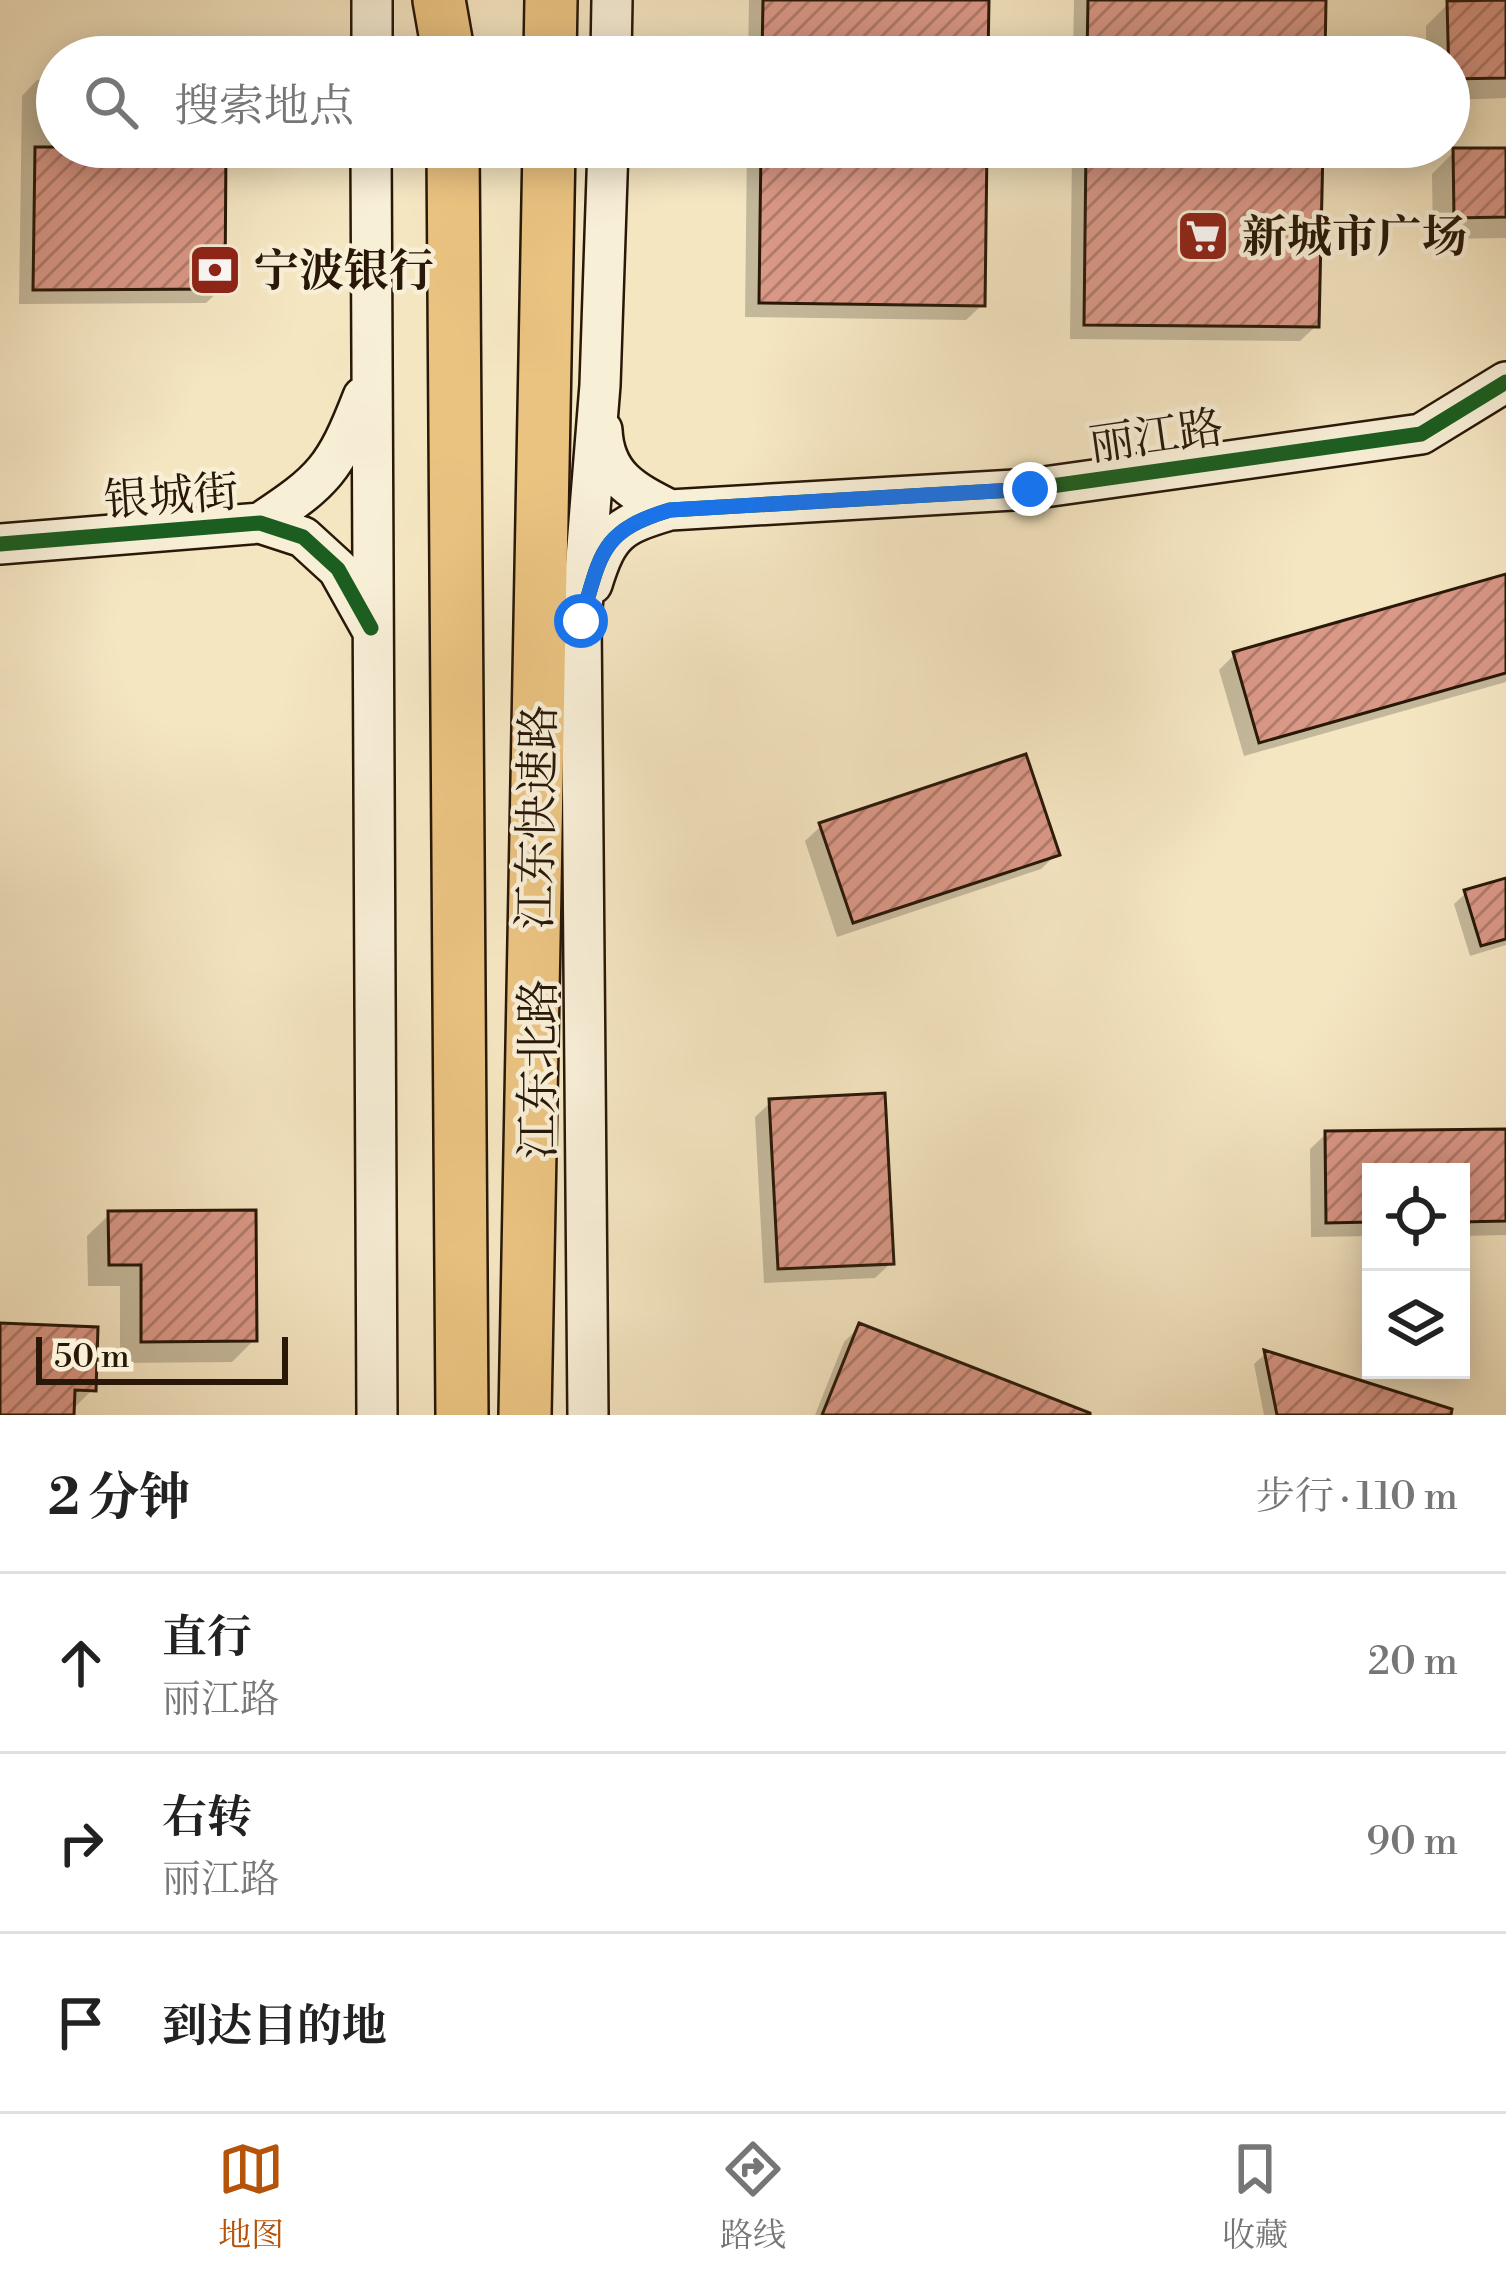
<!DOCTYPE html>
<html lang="zh">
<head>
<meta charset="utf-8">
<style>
	body { margin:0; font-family:"Libre Bodoni","Noto Serif SC",serif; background:#f2f2f2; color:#222 }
	.controls { position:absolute; right:36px; bottom:36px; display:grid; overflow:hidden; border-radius:0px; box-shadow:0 6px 30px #0003 }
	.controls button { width:108px; height:108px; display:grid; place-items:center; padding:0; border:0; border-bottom:3px solid #e0e0e0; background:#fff; color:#222; font:60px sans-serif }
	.scale { position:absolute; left:36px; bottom:30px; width:252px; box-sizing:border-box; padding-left:12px; border:6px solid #291808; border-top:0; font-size:33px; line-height:42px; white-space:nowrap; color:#291808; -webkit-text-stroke:9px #f8efd7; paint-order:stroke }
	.stop { position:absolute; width:36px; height:36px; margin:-27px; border:9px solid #1a73e8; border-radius:50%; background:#fff }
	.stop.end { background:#1a73e8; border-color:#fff; box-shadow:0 3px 12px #0008 }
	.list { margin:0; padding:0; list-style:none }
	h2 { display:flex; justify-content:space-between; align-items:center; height:156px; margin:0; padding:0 48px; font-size:51px }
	h2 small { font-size:39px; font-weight:400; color:#767676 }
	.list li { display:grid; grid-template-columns:78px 1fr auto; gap:36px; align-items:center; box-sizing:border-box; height:180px; padding:0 48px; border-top:3px solid #e0e0e0 }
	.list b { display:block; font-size:45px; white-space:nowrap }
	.list p { margin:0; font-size:39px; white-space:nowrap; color:#767676 }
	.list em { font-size:39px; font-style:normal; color:#767676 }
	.icon { flex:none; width:66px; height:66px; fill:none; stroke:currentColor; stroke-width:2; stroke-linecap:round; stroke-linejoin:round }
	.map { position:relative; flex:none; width:1506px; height:1415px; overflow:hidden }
	.search { position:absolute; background:#fff; box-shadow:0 6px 30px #0003; left:36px; right:36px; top:36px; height:132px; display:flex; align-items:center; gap:30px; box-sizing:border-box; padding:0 42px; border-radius:66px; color:#767676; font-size:45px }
	.sheet { height:696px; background:#fff }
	nav { display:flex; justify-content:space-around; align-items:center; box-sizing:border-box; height:168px; border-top:3px solid #e0e0e0; background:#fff; font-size:33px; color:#767676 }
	nav a { display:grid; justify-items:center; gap:6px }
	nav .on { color:#b45309 }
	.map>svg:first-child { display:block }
	.shadow { fill:#0003 }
	.building { fill:url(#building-hatch); stroke:#291808; stroke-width:3 }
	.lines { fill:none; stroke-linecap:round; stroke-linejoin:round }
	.secondary-casing { stroke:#291808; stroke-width:44 }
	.highway-casing { stroke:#291808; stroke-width:56 }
	.secondary { stroke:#f8efd7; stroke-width:39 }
	.highway { stroke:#eac381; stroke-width:51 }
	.cycleway-casing { stroke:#f8efd7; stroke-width:22 }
	.cycleway { stroke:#1b5e20; stroke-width:15 }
	.route { stroke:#1a73e8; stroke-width:15 }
	.labels { text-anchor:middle; stroke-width:9; stroke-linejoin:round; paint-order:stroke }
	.poi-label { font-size:45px; font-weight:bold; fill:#291808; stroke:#f8efd7; text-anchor:start }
	.street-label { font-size:45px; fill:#291808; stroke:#f8efd7 }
</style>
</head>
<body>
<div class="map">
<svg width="1506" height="1415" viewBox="0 0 1506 1415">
	<defs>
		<pattern id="building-hatch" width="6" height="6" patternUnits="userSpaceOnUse" patternTransform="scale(3)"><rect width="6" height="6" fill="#da9887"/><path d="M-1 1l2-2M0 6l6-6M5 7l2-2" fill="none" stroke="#b17b6c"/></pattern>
	</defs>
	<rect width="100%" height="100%" fill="#f5e6c2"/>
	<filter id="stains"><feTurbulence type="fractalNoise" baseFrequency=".00167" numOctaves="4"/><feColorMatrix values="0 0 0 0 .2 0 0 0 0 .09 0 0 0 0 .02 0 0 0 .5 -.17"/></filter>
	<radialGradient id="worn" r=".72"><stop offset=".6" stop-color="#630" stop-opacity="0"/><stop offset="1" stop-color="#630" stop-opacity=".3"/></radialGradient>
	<!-- shadow -->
	<path class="shadow" d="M 749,0 L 986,0 L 985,57 L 748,57 Z
		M 1074,0 L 1323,0 L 1322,57 L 1073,57 Z
		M 1506,2 L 1506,98 L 1449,100 L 1449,57 L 1426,57 L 1426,26 L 1448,4 Z
		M 37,80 L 57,83 L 57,147 L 223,147 L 222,288 L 206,303 L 19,304 L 22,96 Z
		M 747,147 L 984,147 L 982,305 L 966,320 L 745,317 Z
		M 1072,147 L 1320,147 L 1316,326 L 1300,341 L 1070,339 Z
		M 1506,151 L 1506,238 L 1433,239 L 1432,174 L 1454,152 Z
		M 1506,577 L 1506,682 L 1244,756 L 1219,670 L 1235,654 Z
		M 821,826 L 1057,854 L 1041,869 L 837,937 L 805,841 Z
		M 1506,881 L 1506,945 L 1470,956 L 1454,904 L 1466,893 Z
		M 771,1102 L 891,1263 L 875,1278 L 764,1283 L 755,1117 Z
		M 1506,1132 L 1506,1235 L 1461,1236 L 1461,1172 L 1371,1172 L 1371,1236 L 1311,1237 L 1310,1149 L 1326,1134 Z
		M 110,1214 L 254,1340 L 232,1362 L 120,1363 L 120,1286 L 88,1286 L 87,1236 Z
		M 0,1326 L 93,1389 L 71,1411 L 0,1415 Z
		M 860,1326 L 1049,1415 L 815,1415 L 844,1342 Z
		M 1265,1354 L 1420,1415 L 1264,1415 L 1254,1364 Z"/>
	<!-- building -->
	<path class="building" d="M 763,0 L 989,0 L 988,57 L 762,57 Z
		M 1088,0 L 1326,0 L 1325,57 L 1087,57 Z
		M 1506,0 L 1506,78 L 1449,79 L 1447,1 Z
		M 35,147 L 226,147 L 225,289 L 33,290 Z
		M 761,147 L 987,147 L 985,306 L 759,303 Z
		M 1086,147 L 1323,147 L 1319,327 L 1084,325 Z
		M 1453,148 L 1506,148 L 1506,217 L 1454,218 Z
		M 1506,574 L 1506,673 L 1259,743 L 1233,652 Z
		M 1026,754 L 1060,855 L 853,923 L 819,823 Z
		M 1506,878 L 1506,939 L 1481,946 L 1464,890 Z
		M 885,1093 L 894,1264 L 778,1269 L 769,1099 Z
		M 1506,1129 L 1506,1221 L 1461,1222 L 1461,1172 L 1371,1172 L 1371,1222 L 1326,1223 L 1325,1131 Z
		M 256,1210 L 257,1341 L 141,1342 L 141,1265 L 109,1265 L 108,1211 Z
		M 0,1323 L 98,1327 L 96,1391 L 75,1390 L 74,1415 L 0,1415 Z
		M 859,1323 L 1090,1413 L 1090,1415 L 822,1415 Z
		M 1264,1350 L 1452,1409 L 1451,1415 L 1277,1415 Z"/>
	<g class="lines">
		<!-- secondary casing -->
		<g class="secondary-casing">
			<path id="secondary" d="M 372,57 L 372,0
				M 611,57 L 612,0
				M 371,147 L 377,1415
				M 602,430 C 604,476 632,491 670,510
				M 260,523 C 324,481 335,469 363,397
				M 0,544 L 260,523 L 303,537 L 338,569 L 371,628
				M 592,584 C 608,532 619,525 670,510 L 1030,489 L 1421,434 L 1506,382
				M 588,1415 L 581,621 L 600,385 L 608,147"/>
		</g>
		<!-- highway casing -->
		<g class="highway-casing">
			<path id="highway" d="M 439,0 L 449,57
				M 550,57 L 551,0
				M 453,147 L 462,1415
				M 525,1415 L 549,147"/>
		</g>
		<!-- secondary -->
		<use href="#secondary" class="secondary"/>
		<!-- highway -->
		<use href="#highway" class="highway"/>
		<!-- cycleway casing -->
		<g class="cycleway-casing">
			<path id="cycleway" d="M 0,544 L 260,523 L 303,537 L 338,569 L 371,628
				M 581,621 C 601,555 599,531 670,510 L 1030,489 L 1421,434 L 1506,382"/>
		</g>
		<!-- cycleway -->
		<use href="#cycleway" class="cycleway"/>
	</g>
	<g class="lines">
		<!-- route -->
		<path class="route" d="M 581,621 C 601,555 599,531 670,510 L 1030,489"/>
	</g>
	<!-- icons -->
	<defs>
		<g id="supermarket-square" transform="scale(2.7)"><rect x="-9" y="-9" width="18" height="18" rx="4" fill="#8f2418" stroke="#f8efd7"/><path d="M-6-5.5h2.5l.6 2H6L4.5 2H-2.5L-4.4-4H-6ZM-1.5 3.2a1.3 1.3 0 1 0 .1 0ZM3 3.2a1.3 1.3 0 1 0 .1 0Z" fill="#fff"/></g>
		<g id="bank-square" transform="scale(2.7)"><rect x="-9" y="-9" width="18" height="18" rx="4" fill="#8f2418" stroke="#f8efd7"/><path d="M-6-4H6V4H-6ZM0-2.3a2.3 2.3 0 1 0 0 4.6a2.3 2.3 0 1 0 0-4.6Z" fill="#fff"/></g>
	</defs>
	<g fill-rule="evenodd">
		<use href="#supermarket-square" x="1203" y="236"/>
		<use href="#bank-square" x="215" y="270"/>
	</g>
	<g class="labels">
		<!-- poi labels -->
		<g class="poi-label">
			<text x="1242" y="252">新城市广场</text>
			<text x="254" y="286">宁波银行</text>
		</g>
		<!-- street labels -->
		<g class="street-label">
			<text transform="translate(1156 435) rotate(-8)" y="16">丽江路</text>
			<text transform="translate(171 495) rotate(-4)" y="16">银城街</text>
			<text transform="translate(536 817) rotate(-89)" y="16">江东快速路</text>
			<text transform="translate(537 1069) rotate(-90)" y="16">江东北路</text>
		</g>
	</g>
	<rect width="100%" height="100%" filter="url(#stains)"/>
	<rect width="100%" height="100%" fill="url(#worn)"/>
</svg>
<div class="controls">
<button><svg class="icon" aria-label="locate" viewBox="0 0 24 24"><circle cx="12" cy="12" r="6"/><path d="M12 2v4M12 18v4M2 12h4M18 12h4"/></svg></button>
<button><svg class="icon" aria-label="layers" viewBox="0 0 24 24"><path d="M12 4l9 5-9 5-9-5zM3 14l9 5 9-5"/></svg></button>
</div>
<div class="scale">50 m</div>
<div class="stop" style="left:581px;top:621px"></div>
<div class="stop end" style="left:1030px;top:489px"></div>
<div class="search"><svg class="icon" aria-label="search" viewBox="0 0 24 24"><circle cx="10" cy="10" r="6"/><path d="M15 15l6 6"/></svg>搜索地点</div>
</div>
<section class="sheet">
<h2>2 分钟<small>步行 · 110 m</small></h2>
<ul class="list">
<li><svg class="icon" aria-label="ahead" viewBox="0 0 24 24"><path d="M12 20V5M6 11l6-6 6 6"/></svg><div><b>直行</b><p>丽江路</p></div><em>20 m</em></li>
<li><svg class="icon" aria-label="right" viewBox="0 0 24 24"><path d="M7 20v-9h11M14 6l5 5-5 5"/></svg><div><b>右转</b><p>丽江路</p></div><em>90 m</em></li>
<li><svg class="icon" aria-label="arrive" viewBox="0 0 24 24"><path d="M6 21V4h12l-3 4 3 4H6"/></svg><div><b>到达目的地</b></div></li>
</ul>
</section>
<nav>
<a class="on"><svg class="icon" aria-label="map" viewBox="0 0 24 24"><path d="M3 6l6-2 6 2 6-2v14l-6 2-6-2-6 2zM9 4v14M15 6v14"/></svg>地图</a>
<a><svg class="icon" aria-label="directions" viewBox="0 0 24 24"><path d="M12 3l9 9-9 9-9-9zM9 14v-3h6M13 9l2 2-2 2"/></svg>路线</a>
<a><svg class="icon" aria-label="saved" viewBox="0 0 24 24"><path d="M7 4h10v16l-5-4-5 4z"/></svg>收藏</a>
</nav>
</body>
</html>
